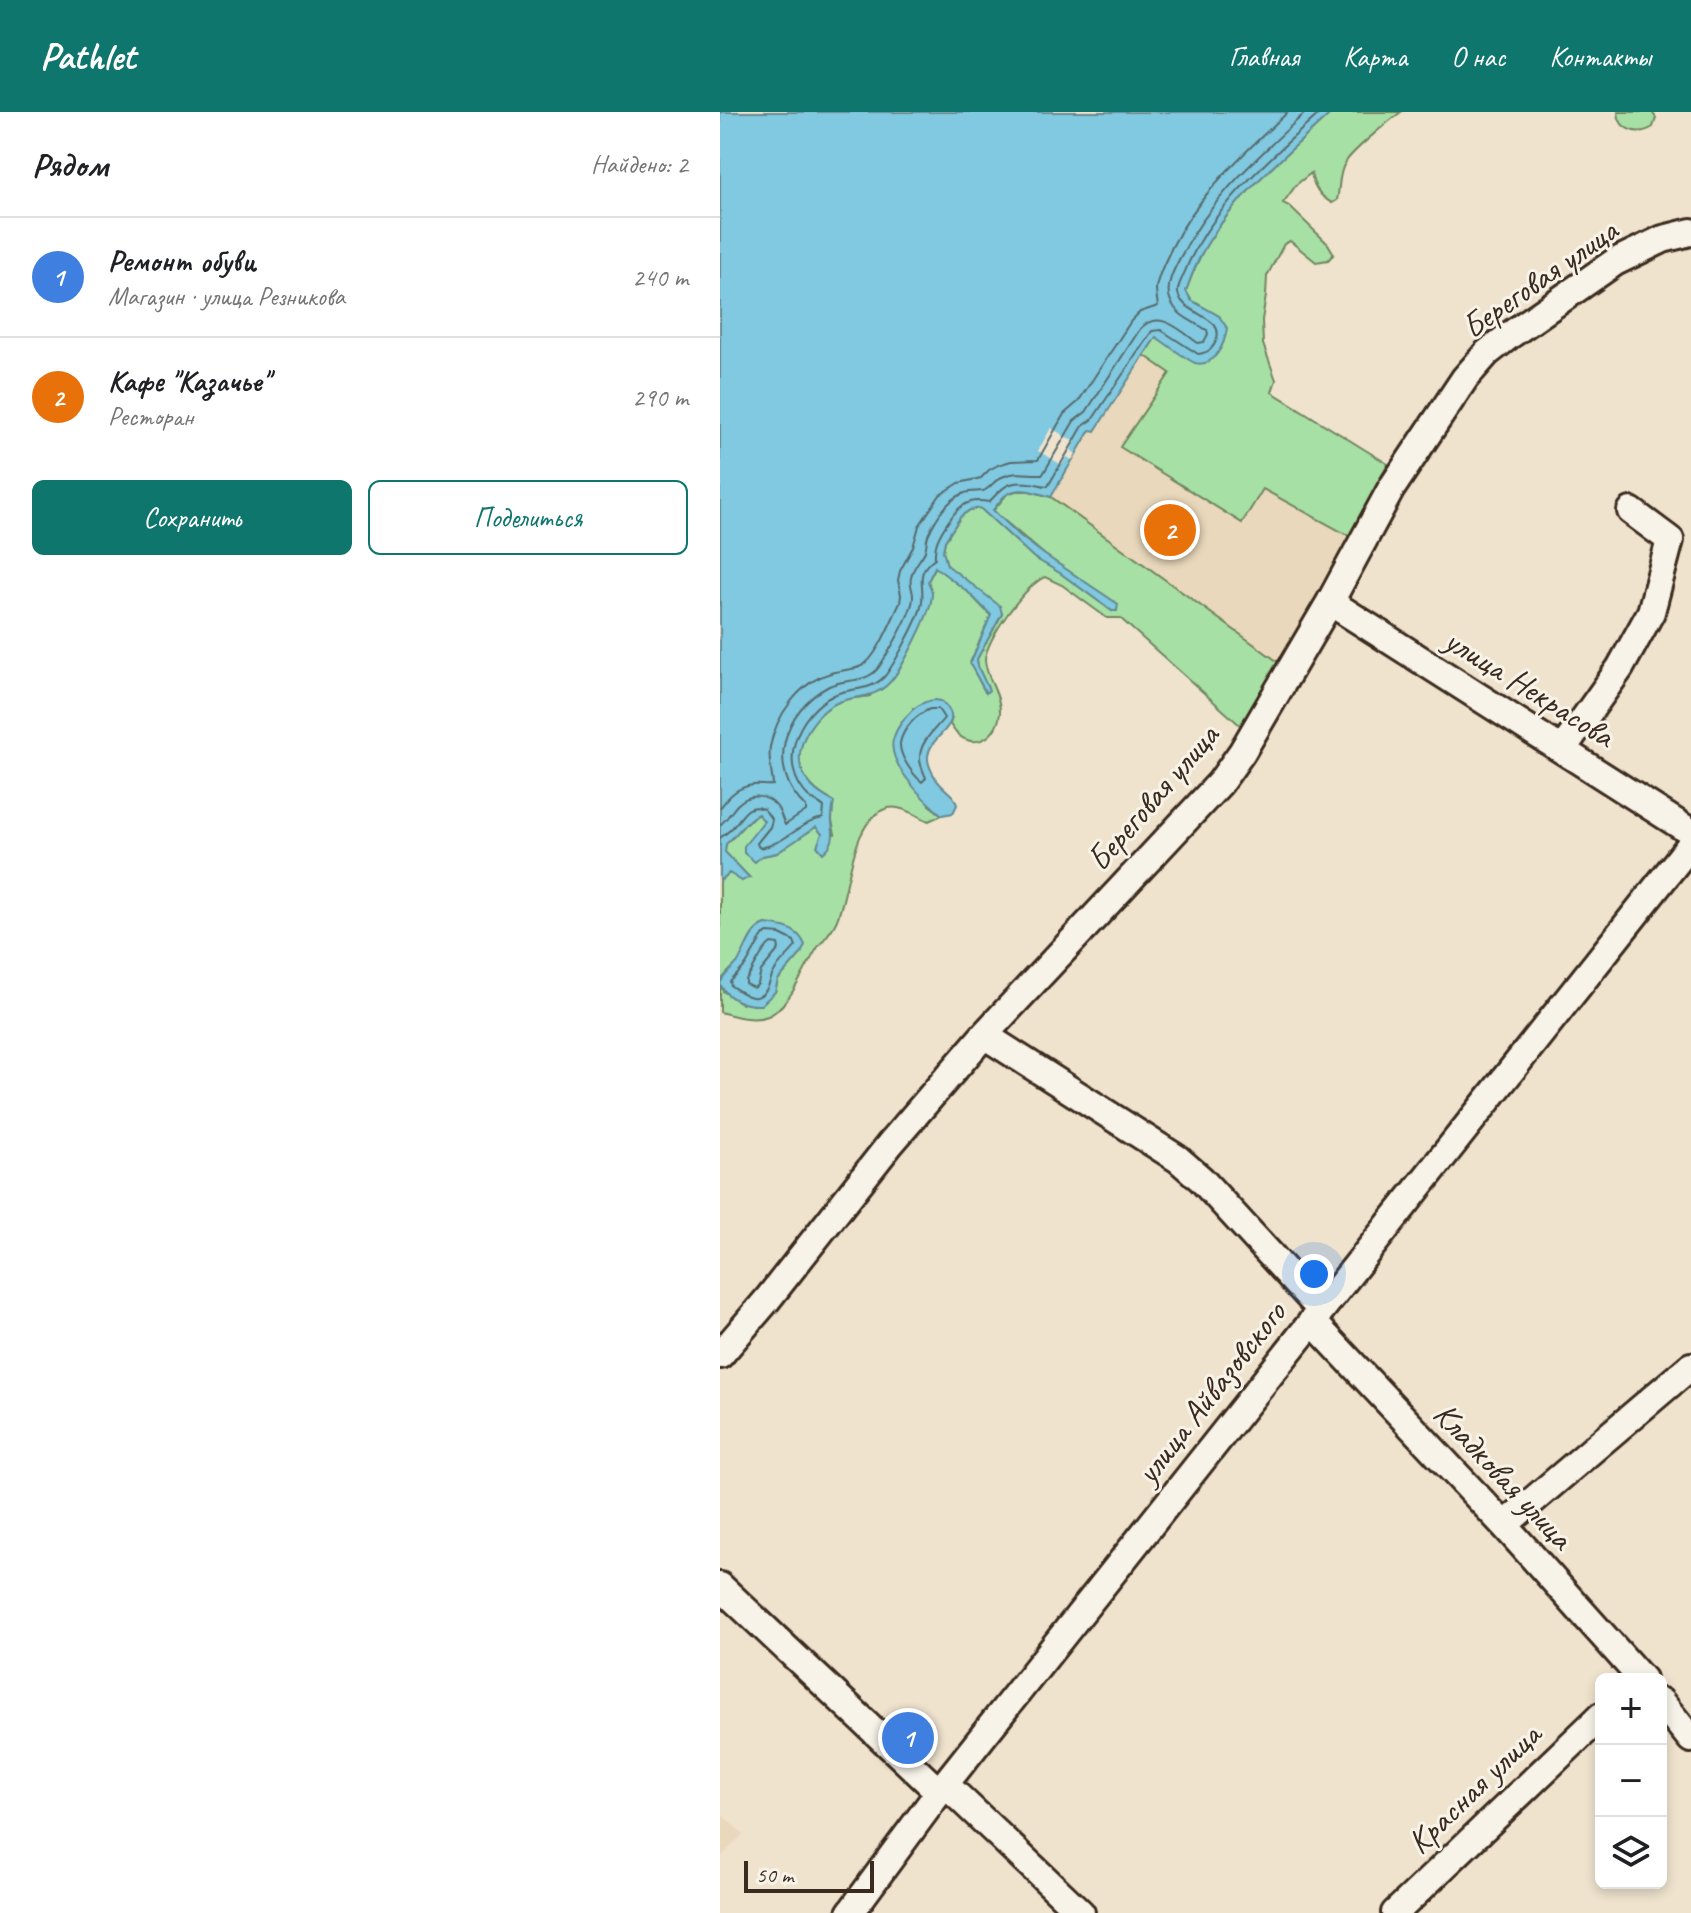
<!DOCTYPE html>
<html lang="ru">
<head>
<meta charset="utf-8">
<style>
	body { margin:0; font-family:Caveat,sans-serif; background:#f2f2f2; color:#202124 }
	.controls { position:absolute; right:24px; bottom:24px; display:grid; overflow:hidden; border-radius:12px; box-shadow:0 4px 12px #0003 }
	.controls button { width:72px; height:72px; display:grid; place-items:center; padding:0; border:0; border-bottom:2px solid #e0e0e0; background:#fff; color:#202124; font:40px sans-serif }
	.scale { position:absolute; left:24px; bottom:20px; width:130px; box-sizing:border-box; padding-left:8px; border:4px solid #3b2a1e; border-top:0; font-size:22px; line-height:28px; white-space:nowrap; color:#3b2a1e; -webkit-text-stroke:6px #f7f3e8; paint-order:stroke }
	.you { position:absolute; left:594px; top:1162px; width:28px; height:28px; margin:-20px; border:6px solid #fff; border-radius:50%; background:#1a73e8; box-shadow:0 0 0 12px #1a73e833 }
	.badge { display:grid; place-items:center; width:52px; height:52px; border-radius:50%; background:#0f766e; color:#fff; font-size:26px; font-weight:700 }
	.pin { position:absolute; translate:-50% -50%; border:4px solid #fff; box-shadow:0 2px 8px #0006 }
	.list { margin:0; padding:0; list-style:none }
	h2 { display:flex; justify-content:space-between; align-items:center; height:104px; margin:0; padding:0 32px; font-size:34px }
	h2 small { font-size:26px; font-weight:400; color:#757577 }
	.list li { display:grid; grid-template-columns:52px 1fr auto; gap:24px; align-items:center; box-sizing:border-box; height:120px; padding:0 32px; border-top:2px solid #e0e0e0 }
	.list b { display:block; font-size:30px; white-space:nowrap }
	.list p { margin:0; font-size:26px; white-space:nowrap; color:#757577 }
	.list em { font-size:26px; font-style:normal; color:#757577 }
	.actions { display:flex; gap:16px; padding:24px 32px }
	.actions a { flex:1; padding:18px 0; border:2px solid #0f766e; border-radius:12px; text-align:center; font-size:28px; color:#0f766e }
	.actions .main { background:#0f766e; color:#fff }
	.icon { flex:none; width:44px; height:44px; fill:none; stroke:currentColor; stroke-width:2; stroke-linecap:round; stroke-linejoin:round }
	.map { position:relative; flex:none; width:971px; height:1801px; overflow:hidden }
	header { display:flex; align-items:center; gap:48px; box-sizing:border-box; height:112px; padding:0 40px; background:#0f766e; color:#fff }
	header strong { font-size:38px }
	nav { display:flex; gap:44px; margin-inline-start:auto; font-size:28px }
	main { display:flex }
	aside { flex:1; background:#fff }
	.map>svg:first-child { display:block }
	.built { fill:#e9d8bb }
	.green { fill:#a7e0a4; stroke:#718561; stroke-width:2; fill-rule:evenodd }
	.water { fill:#80c9e0; stroke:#648992; stroke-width:2 }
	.pier { fill:#efe3ce }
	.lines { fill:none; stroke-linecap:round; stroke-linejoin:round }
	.shore { stroke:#576a6c; stroke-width:2 }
	.minor-casing { stroke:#3b2a1e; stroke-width:32 }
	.minor { stroke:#f7f3e8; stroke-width:26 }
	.labels { text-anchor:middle; stroke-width:6; stroke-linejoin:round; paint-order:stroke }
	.street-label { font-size:34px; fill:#3b2a1e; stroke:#f7f3e8 }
</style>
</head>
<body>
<header>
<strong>Pathlet</strong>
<nav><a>Главная</a><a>Карта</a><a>О нас</a><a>Контакты</a></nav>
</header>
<main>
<aside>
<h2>Рядом<small>Найдено: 2</small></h2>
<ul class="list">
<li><span class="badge" style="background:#3f7fe0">1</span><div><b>Ремонт обуви</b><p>Магазин · улица Резникова</p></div><em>240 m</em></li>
<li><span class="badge" style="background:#e8710a">2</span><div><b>Кафе &quot;Казачье&quot;</b><p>Ресторан</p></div><em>290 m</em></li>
</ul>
<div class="actions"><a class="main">Сохранить</a><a>Поделиться</a></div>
</aside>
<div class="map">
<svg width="971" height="1801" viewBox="0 0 971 1801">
	<rect width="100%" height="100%" fill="#efe3ce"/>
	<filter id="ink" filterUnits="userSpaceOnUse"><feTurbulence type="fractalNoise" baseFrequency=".0125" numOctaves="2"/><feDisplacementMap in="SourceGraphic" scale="16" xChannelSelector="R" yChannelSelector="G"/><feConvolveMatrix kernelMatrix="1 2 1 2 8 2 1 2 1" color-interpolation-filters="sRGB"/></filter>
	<g filter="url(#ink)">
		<!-- built -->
		<path class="built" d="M 424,243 L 450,261 L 401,335 L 522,411 L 543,377 L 629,424 L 561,552 L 331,385 L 370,317 L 375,319 Z
			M 0,1701 L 23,1722 L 0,1746 Z"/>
		<!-- green -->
		<path class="green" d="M 612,0 L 681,0 C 669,9 632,39 625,51 C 618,63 620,75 617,88 L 612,91 C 599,84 593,74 591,61 L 577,72 L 563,91 L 569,94 L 608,132 L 614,142 L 608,148 L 596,150 L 570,129 L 564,132 L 547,164 L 546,184 L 542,208 L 543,232 L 556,268 L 552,280 L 668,352 L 629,424 L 543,377 L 522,411 L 400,335 L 450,261 L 424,243 L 436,225 L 499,204 L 471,188 L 466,179 C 472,162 479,144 489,129 C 520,79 570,40 612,0 Z
			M 898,0 L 932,0 L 936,6 L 933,15 C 919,24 899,19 898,0 Z
			M 296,379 L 309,379 L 331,385 L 561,552 L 522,615 L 400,506 L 387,506 L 342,473 L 325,465 C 307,471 265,528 265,548 C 266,567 281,582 280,601 C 277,631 245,641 230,612 L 232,606 L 193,596 L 209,693 L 222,703 L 209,709 C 197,704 181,693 168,696 C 130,706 130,781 116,810 C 112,819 104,827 98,835 C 85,855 70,895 48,904 C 33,910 15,904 0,900 L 0,769 L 9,761 L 29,765 L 5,740 L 6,731 C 17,723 27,706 39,702 L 44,709 L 36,720 L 42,744 L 57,741 L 96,714 L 102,721 L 115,722 L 112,709 L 113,690 C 100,682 90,675 83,661 C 71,636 95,599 119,589 C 128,586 140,586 150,584 L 212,481 L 208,469 L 216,454 L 248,480 L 271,504 L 250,551 L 265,580 L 268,578 L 258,555 L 257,547 L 282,502 L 279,494 L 227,454 L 223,439 L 225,429 L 241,404 L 250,398 L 260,396 L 313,445 L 340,461 L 392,499 L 397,492 L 325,443 L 273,399 L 287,382 ZM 46,812 L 81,842 L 58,868 L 55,880 L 22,892 L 3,879 L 0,871 C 4,862 12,858 18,850 C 27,836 29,818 46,812 Z"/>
		<!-- water -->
		<path class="water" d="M 0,0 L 612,0 C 570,40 520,79 489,129 C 479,144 472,162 466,179 L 471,188 L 499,204 L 507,216 C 505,231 495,256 475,251 C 467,248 445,231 436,225 L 375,319 L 370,318 L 331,385 C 318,381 299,373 286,383 C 281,386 277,394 273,398 L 300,424 L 325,443 L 398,492 L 397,499 L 392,499 L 340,461 L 313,445 L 260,396 L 250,398 L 241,404 L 225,429 L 223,439 L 227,453 L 280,494 L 282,502 L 257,547 L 258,555 L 269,578 L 266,581 L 250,552 L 271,503 L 248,480 L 215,455 L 208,469 C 209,473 212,477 212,481 C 213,498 182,557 170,570 C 155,587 137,583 119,590 C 95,599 71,636 83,661 C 90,676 100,682 114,690 C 113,697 111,704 112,711 C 114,724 114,732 103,741 L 97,734 L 102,722 L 96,715 L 57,741 L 42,744 L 35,750 L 24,741 L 24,734 L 44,709 L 38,702 C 27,706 17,723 6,732 L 5,740 L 29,765 L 22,769 L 9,761 L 0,769 Z
			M 216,588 C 224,590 221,588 227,595 C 243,614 210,623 208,644 C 207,653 215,667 221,673 C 228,681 234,682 237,693 L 233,701 L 222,703 C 205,689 167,652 173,628 C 175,620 180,612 185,606 C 194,595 202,589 216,588 Z
			M 46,812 C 63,814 78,816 85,833 L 81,842 L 58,868 L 55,880 L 41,893 C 25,894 7,887 0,872 C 4,862 12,858 18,850 C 27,837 29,818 46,812 Z"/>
		<!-- pier -->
		<path class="pier" d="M 331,316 L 355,330 L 351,338 L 356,342 L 352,348 L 347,345 L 342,353 L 318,339 Z"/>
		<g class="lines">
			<!-- shore -->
			<path class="shore" d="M 210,597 L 218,597 L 224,606 C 215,618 199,630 200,647 C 200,653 204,661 206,666 L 202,670 C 193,663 179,644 180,631 C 183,616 197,602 210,597 Z
				M 0,696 C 9,684 17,675 33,673 C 40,672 47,674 53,673 C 52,661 48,647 50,635 C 56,604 79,570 111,561 C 122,557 137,559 146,551 C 159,540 172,507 180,491 L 181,483 L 178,468 L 180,459 L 193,435 L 199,414 L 220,383 L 239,371 L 261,366 L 269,358 L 278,353 L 291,349 L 318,348 L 344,302 L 358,290 L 411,209 L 420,200 L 438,194 C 437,188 436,182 436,176 C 438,162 446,148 452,135 C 479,81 524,41 568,0
				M 0,713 C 7,707 11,700 17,693 C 29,681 47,682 57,695 C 61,701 62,707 65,713 L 86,699 L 86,695 C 45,657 63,598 109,574 C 126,566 147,572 159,555 C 168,541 194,499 193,484 C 193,477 189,472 191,466 C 192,455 201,448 205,439 C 207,433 206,427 209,421 C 216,406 228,387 245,381 C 251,379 257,380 263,379 C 270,377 274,368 282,365 C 296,358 309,363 323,362 L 354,309 L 366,300 L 420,217 C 439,196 461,219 478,231 L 484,230 L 488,222 L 487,218 C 472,209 456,204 450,187 C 445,174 454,157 460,146 C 491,85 538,45 586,0
				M 0,726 C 4,723 8,720 11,717 C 23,706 25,690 44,697 L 52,708 L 50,715 L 37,731 L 38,734 L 40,736 C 65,732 80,710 103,706 L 104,695 C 100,691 93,689 89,685 C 56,653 77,601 114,583 C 130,575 150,580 164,565 C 173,555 198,508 201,495 C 207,474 192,462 215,446 C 214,434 218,426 224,416 C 236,397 245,385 269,390 C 282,376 288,368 309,371 C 316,371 321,374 328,374 L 363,314 L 372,308 L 432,219 L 441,218 L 478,242 C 487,241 492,238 496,229 C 507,204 462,203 458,181 C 457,175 461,169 463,164 C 489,96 549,48 601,0
				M 48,821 L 60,822 L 74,829 L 76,834 C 69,843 60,850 54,860 C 50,866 50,873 46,878 C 36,893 22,881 11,874 L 10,870 L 26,853 L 43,823 Z
				M 51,831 L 58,832 L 59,837 L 41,859 L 38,872 L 34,876 L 26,872 L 26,868 C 35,857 40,839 51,831 Z"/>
			<!-- minor casing -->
			<g class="minor-casing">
				<path id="minor" d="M 610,490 L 966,717 L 971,722
					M 842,638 L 900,556 L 931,500 L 950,428 L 911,399
					M 264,923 L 458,1047 L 481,1067 L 601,1198
					M 592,1209 L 784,1413 L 922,1567
					M 0,1243 L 47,1188 L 170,1032 L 264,923 L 500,671 L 522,640 L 610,490 L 671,377 L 745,266 L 767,241 L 790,223 L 895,150 L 943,127 L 971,120
					M 784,1413 L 971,1254
					M 0,1474 L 219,1680
					M 941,1590 L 971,1627
					M 225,1672 L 361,1801
					M 130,1801 L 225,1672 L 971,732
					M 675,1801 L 881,1604"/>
			</g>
			<!-- minor -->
			<use href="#minor" class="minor"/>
		</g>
	</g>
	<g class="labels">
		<!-- street labels -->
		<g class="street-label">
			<text transform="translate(819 166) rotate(-35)" y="12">Береговая улица</text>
			<text transform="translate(810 575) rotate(32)" y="12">улица Некрасова</text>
			<text transform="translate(432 685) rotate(-49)" y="12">Береговая улица</text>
			<text transform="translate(490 1280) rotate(-52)" y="12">улица Айвазовского</text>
			<text transform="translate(784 1363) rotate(47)" y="12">Кладковая улица</text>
			<text transform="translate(753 1676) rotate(-44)" y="12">Красная улица</text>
		</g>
	</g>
</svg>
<div class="controls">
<button>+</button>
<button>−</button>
<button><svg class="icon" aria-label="layers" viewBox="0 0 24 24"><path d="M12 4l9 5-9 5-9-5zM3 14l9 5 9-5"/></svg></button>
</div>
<div class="scale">50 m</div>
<div class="you"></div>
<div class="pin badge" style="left:188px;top:1626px;background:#3f7fe0">1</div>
<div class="pin badge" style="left:450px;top:418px;background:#e8710a">2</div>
</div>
</main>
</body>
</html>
